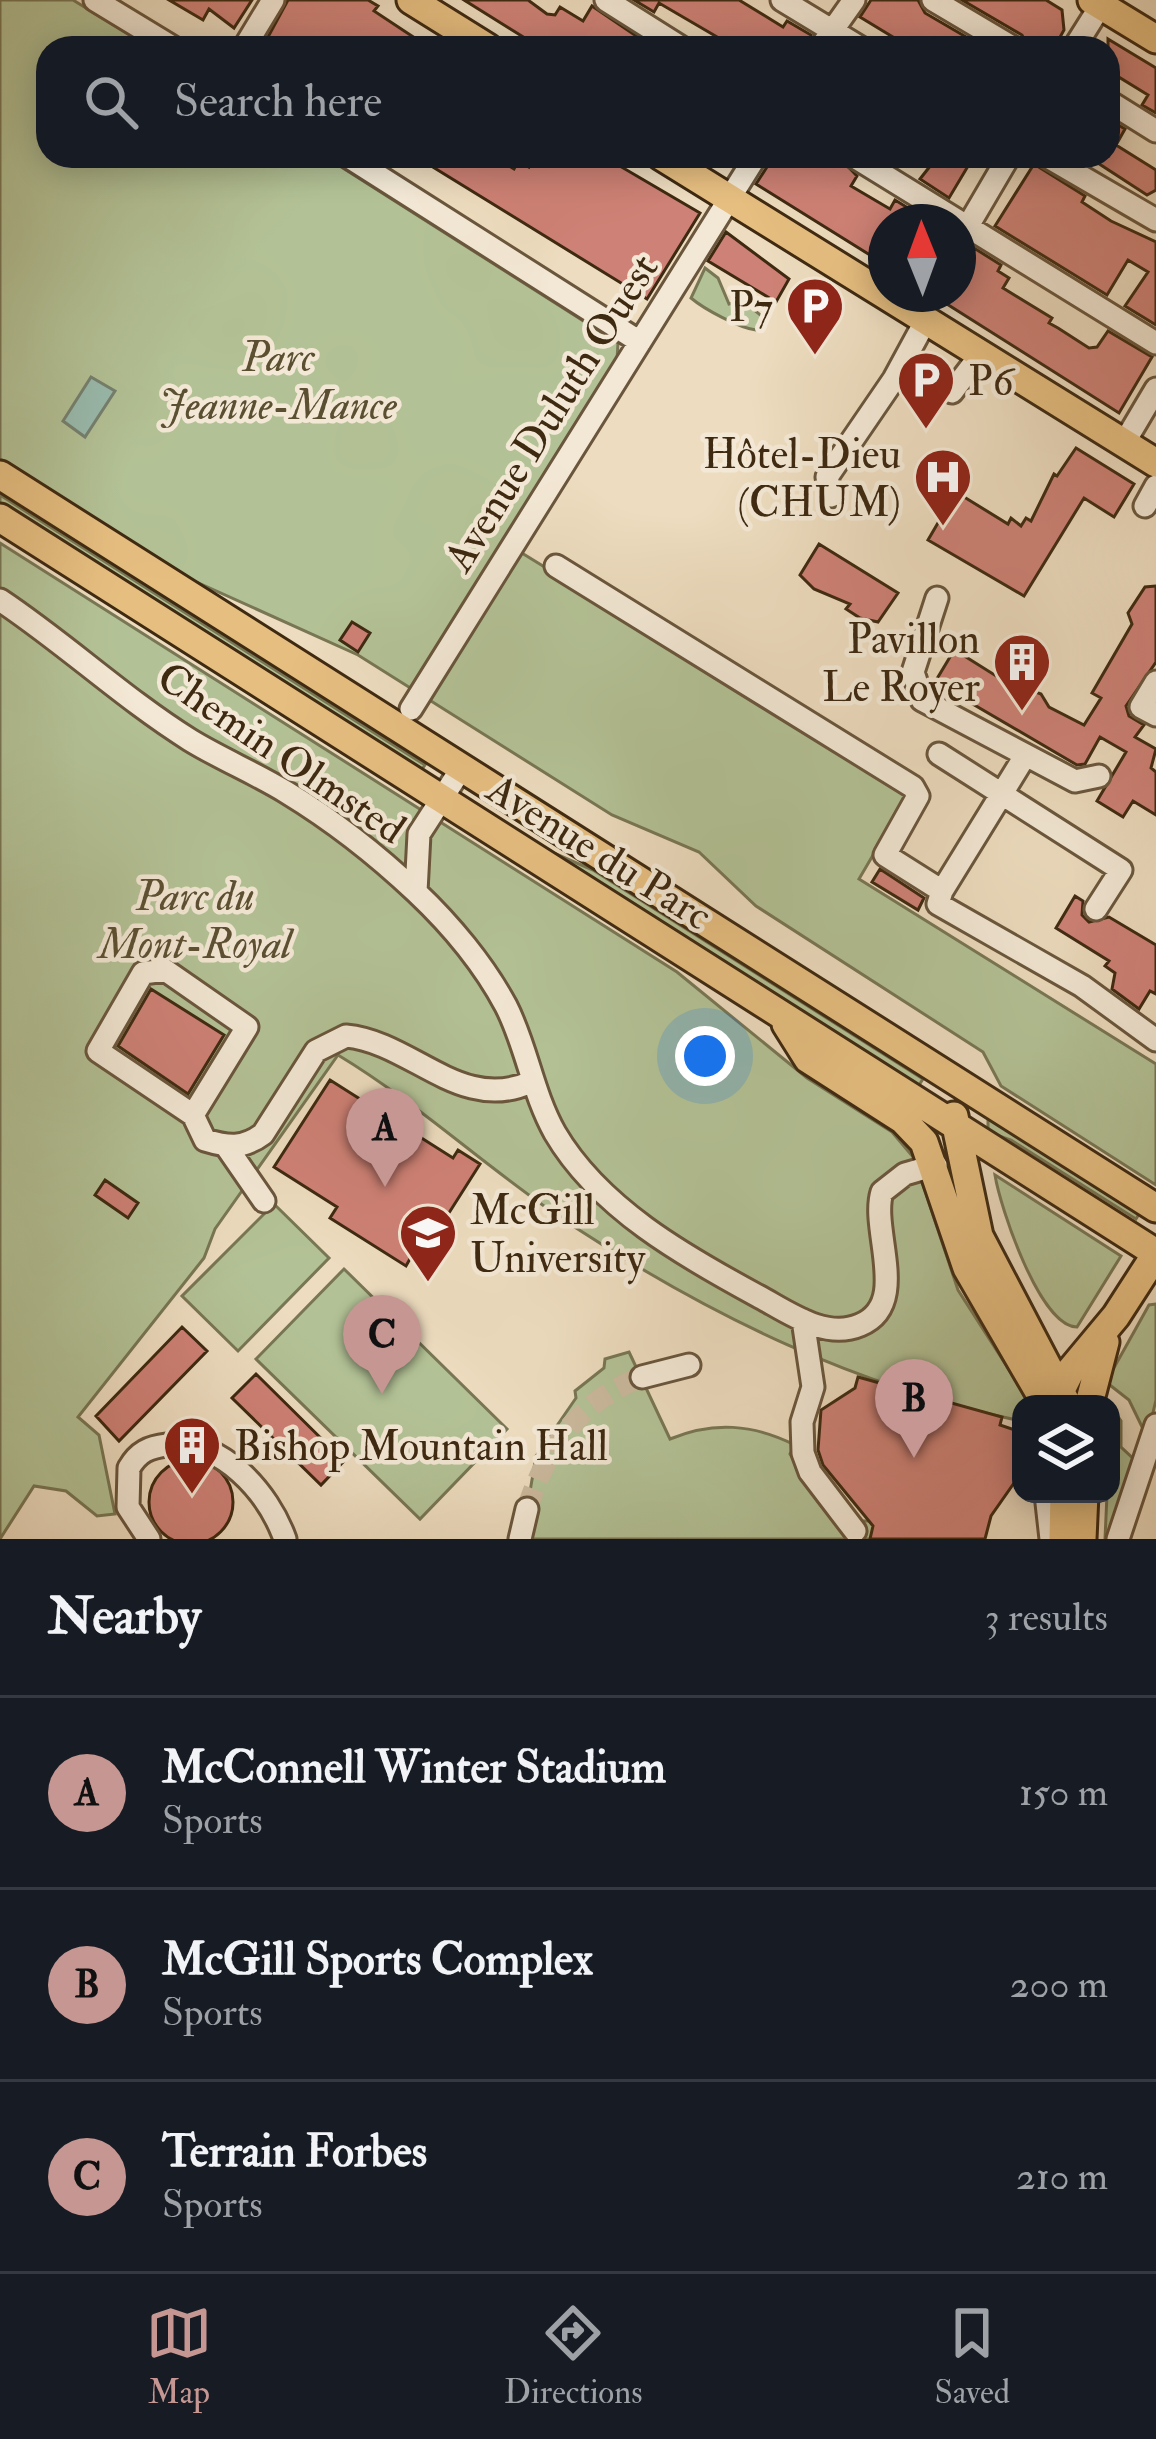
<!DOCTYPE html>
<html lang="en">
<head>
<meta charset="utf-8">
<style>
	body { margin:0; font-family:"IM FELL Double Pica",serif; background:#242831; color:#f1f3f6 }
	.controls { position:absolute; right:36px; bottom:36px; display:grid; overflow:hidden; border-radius:24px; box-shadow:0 6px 30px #0003 }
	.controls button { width:108px; height:108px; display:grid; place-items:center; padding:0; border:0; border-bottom:3px solid #363941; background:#171b24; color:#f1f3f6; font:60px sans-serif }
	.compass { position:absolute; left:868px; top:204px; width:108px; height:108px; border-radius:50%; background:#171b24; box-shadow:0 6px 30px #0003; rotate:359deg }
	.you { position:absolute; left:705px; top:1056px; width:42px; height:42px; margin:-30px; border:9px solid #fff; border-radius:50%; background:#1a73e8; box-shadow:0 0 0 18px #1a73e833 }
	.badge { display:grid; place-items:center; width:78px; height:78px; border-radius:50%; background:#c59692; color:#111; font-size:39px; font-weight:700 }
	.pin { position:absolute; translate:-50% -99px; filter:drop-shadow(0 3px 6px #0008) }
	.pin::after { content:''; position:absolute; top:63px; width:42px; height:36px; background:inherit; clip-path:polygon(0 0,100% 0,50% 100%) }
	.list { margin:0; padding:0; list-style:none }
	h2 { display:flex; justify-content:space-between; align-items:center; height:156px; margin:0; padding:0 48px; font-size:51px }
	h2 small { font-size:39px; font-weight:400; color:#9ea1a6 }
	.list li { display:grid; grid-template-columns:78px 1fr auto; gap:36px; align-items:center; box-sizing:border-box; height:192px; padding:0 48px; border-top:3px solid #363941 }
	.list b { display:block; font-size:45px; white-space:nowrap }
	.list p { margin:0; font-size:39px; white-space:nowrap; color:#9ea1a6 }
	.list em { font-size:39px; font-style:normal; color:#9ea1a6 }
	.icon { flex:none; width:66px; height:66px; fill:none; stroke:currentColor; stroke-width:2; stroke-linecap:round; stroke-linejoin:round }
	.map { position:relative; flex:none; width:1156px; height:1539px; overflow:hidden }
	.search { position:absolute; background:#171b24; box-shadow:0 6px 30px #0003; left:36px; right:36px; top:36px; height:132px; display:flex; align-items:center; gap:30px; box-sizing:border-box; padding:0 42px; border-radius:36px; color:#9ea1a6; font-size:45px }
	.sheet { height:732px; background:#171b24 }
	nav { display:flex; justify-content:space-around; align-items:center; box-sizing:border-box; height:168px; border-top:3px solid #363941; background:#171b24; font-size:33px; color:#9ea1a6 }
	nav a { display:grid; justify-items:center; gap:6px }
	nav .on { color:#c59692 }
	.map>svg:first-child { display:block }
	.green { fill:#b3c296; stroke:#787654; stroke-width:3 }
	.water { fill:#99bcaf; stroke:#758170; stroke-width:3 }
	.building { fill:#ce8176; stroke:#3e2911; stroke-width:3 }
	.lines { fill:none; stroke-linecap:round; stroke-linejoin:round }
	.minor-tunnel { stroke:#cab89c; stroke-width:21; stroke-dasharray:21 10; stroke-linecap:butt }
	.minor-casing { stroke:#6a563c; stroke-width:27 }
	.major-casing { stroke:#3e2911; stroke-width:33 }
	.minor { stroke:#f3e8d5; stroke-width:21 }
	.major { stroke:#e6be80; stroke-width:27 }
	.labels { text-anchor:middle; stroke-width:9; stroke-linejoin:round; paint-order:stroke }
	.poi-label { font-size:42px; fill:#3e2911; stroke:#f3e8d5; text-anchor:end }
	.park-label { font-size:42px; font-style:italic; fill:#5b4f32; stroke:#f3e8d5 }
	.street-label { font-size:42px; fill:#3e2911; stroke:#f3e8d5 }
</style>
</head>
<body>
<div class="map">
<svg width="1156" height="1539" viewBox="0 0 1156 1539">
	<rect width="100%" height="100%" fill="#eddcbf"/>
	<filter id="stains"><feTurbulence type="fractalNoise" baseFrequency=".00167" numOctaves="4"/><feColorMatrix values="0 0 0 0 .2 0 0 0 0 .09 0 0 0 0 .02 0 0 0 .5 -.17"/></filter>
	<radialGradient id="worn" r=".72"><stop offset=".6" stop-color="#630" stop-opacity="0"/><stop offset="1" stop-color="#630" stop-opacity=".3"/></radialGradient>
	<!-- green -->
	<path class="green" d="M 0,0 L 73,0 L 151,48 L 48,48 L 48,156 L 324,156 L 618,343 L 617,360 L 504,542 L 910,792 L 859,879 L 1156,1064 L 1156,1185 L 1001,1086 L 983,1052 L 756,906 L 699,852 L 612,815 L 358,655 L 192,580 L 0,459 Z
		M 705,268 L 718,278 L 729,304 L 743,301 L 763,317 L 756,330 C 739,328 704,309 691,298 Z
		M 0,495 L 425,765 L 420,772 L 0,506 Z
		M 0,543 L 677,972 L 807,1078 L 892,1132 L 914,1158 L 958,1290 L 1031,1404 L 1021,1404 L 1021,1421 C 857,1387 712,1317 573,1226 C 492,1173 421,1105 338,1055 L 215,1229 L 204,1258 L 78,1417 L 99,1435 L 115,1514 L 97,1516 L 66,1491 L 34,1486 L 0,1539 Z
		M 556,854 L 593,870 L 923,1079 L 917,1088 L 554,858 Z
		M 988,1113 L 1141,1211 L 1136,1219 L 1011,1140 L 988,1132 Z
		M 995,1175 L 1121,1256 L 1077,1327 C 1040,1327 1000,1207 995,1175 Z
		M 274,1204 L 329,1258 L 238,1351 L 182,1296 Z
		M 344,1269 L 507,1429 L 420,1519 L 256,1359 Z
		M 1156,1304 L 1156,1400 L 1147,1437 L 1129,1400 L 1106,1382 L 1149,1305 Z
		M 629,1352 L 670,1439 C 713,1421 753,1424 795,1445 L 790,1454 C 821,1502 814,1523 877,1521 L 885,1539 L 522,1539 L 536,1456 L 576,1398 L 575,1391 L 604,1368 L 605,1359 Z
		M 1111,1406 L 1121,1421 L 1121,1447 L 1139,1464 L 1111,1539 L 1105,1539 Z"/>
	<!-- water -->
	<path class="water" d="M 91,377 L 115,391 L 85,437 L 63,421 Z"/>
	<!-- building -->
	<path class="building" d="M 169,0 L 252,0 L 234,28 L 209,9 L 203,20 Z
		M 288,0 L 368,0 L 378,6 L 374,11 L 430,48 L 262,48 Z
		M 464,0 L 528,0 L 547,14 L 555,15 L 560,7 L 583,21 L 592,6 L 654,48 L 541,48 Z
		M 634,0 L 739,0 L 783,27 L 787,21 L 811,35 L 805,48 L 736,48 L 659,3 L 654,12 Z
		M 871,0 L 918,0 L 925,13 L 985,48 L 911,48 L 860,17 Z
		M 962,0 L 1046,0 L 1062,10 L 1064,30 L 1054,48 L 1029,48 L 1022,35 Z
		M 1108,39 L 1156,68 L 1156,113 L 1142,105 L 1148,95 L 1117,76 L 1108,86 Z
		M 1108,119 L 1125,129 L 1116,145 L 1156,170 L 1156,190 L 1147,195 L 1087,156 L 1108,156 Z
		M 415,156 L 493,156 L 514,169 L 519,160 L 529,167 L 536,156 L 616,156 L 613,162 L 700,213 L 647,299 Z
		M 774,156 L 838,156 L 857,176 L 851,186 L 890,209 L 895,200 L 931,222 L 910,217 L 911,222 L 886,222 L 886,265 L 756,184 Z
		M 938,156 L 974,156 L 949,198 L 920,179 Z
		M 1034,164 L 1085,196 L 1082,202 L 1111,221 L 1156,242 L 1156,325 L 1125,306 L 1148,272 L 1128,260 L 1107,295 L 995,226 Z
		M 726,232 L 789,279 L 776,302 L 708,261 Z
		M 974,248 L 1001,265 L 998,271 L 1009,278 L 1003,288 L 1052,318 L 1049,323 L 1058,328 L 1089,348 L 1097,347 L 1108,331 L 1152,357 L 1119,413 L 931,294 L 958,294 L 958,275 Z
		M 1076,448 L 1134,484 L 1114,517 L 1084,498 L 1024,596 L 928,540 L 956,492 L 1008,524 L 1011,518 L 1021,526 L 1026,518 L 1031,521 L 1054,474 L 1057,476 Z
		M 819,544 L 898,593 L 878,622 L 860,618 L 846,609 L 850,604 L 814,589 L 800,575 Z
		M 1156,586 L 1156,662 L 1126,706 L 1129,716 L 1144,725 L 1135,737 L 1156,749 L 1151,768 L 1156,772 L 1156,815 L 1133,801 L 1123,817 L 1097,801 L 1126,752 L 1100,737 L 1085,764 L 1077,765 L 935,682 L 953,652 L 958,652 L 1001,679 L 1041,694 L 1049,707 L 1084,725 L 1101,698 L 1092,693 L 1132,624 L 1128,613 L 1145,587 Z
		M 352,622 L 370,633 L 358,652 L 340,640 Z
		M 880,869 L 924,898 L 918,910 L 872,882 Z
		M 1075,896 L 1083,901 L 1082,915 L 1089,922 L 1109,917 L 1156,945 L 1156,994 L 1150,991 L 1139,1009 L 1112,989 L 1115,973 L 1105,966 L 1109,961 L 1056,928 Z
		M 151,989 L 224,1035 L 188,1094 L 118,1046 Z
		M 330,1080 L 453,1158 L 458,1150 L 480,1164 L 440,1227 L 455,1237 L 442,1258 L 427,1249 L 418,1262 L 411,1257 L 406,1266 L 330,1218 L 337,1207 L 274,1167 Z
		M 105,1180 L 138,1203 L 128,1218 L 95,1195 Z
		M 182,1327 L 207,1351 L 119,1441 L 96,1416 Z
		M 256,1374 L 344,1461 L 321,1485 L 232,1398 Z
		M 858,1377 L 1002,1417 L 1000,1425 L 1015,1430 L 1014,1483 L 991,1516 L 985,1539 L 870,1539 L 873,1526 L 823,1465 L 818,1450 L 821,1410 L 855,1388 Z
		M149 1502a42 42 0 1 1 84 0a42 42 0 1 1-84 0Z"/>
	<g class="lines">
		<!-- minor-tunnel -->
		<path class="minor-tunnel" d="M 527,1509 C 547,1447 579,1401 642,1377"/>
		<!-- minor casing -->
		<g class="minor-casing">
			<path id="minor" d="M 95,0 L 174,48
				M 606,0 L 682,48
				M 782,0 L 861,48
				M 933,0 L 1014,48
				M 244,48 L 273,0
				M 820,48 L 854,0
				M 1074,48 L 1101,5
				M 1108,101 L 1156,131
				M 347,156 L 640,342
				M 853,156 L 1156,343
				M 1046,156 L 1156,220
				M 958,243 L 1009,156
				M 952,392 L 981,354
				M 1124,443 L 1156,389
				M 831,496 L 827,477 L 894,379 L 926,320
				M 1145,506 L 1156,486
				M 556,566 L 913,787 L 918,796 L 885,855 L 942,891 L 938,904 L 1082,986 L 1156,1040
				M 937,598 L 913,672 L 922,700 L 1075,781 L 1099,776
				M 0,600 C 66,644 123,698 190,740 C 221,759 255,773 286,792 C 332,820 377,855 416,892 C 450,924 484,965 506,1006 C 527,1047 532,1092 555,1133 C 599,1208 684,1256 758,1296 C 788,1312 825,1340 860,1325 C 911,1304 870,1230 882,1192 L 905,1174 L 936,1165
				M 1156,682 L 1141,707 L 1156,715
				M 411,709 L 756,156
				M 939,754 L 1121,870 L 1096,909
				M 942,891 L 1025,756
				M 416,892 L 419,834 L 461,769
				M 193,1115 L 247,1027 L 165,970 L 143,973 L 98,1051 L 193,1115 L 205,1140 C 228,1147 243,1149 263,1134 L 316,1051 L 346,1036 C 412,1042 461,1114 531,1082
				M 226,1146 L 264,1201
				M 803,1320 L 813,1387 L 802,1422 L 803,1453 L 810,1472 L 855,1531
				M 642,1377 L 689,1365
				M 1046,1494 L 1051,1539
				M 149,1539 L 128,1507 L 129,1468 C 138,1452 149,1447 167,1445 C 222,1439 268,1492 285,1539
				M 520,1539 L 527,1509
				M 1118,1539 L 1156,1425"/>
		</g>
		<!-- major casing -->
		<g class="major-casing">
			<path id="major" d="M 411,0 L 488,48
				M 1092,0 L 1156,39
				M 661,156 L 1156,463
				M 0,475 L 1156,1208
				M 0,518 L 1156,1253
				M 786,1024 L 808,1059 L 903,1120 L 924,1142 L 967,1268 L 1046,1404
				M 954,1116 L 979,1236 L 1067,1404
				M 1056,1400 L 1071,1370 L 1116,1316 L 1156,1254
				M 1089,1404 L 1105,1342
				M 1063,1539 L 1064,1494
				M 1082,1539 L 1084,1494"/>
		</g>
		<!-- minor -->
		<use href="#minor" class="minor"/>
		<!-- major -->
		<use href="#major" class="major"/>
	</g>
	<!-- icons -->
	<defs>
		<g id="parking-pin" transform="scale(3)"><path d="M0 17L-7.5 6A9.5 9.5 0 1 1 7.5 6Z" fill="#8f2418" stroke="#f3e8d5"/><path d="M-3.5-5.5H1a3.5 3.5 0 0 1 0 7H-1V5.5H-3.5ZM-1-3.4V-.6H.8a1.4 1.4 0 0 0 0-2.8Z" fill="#fff"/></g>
		<g id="hospital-pin" transform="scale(3)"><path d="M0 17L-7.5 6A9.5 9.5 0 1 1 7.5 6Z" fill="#8f2418" stroke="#f3e8d5"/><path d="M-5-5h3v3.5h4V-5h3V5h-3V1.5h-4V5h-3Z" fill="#fff"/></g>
		<g id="building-pin" transform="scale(3)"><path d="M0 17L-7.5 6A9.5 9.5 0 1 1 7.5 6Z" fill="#8f2418" stroke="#f3e8d5"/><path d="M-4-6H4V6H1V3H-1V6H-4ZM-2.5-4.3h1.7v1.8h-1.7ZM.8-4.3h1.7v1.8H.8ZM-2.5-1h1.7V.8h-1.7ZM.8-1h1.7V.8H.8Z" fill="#fff"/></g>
		<g id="university-pin" transform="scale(3)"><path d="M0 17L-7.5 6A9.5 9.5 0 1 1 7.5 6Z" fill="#8f2418" stroke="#f3e8d5"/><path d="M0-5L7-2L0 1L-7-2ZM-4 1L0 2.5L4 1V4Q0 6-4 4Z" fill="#fff"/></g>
	</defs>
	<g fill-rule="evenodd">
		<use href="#parking-pin" x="815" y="306"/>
		<use href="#parking-pin" x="926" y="380"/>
		<use href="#hospital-pin" x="943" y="477"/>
		<use href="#building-pin" x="1022" y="662"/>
		<use href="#university-pin" x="428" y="1233"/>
		<use href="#building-pin" x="192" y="1445"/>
	</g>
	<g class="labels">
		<!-- poi labels -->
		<g class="poi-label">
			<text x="773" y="321">P7</text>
			<text x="968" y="395" text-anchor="start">P6</text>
			<text x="901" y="468">Hôtel-Dieu<tspan x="901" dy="48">(CHUM)</tspan></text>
			<text x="980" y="653">Pavillon<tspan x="980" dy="48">Le Royer</tspan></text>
			<text x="470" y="1224" text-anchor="start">McGill<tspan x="470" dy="48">University</tspan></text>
			<text x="234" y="1460" text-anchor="start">Bishop Mountain Hall</text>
		</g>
		<!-- park labels -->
		<g class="park-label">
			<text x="278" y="371">Parc<tspan x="278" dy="48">Jeanne-Mance</tspan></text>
			<text x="195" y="910">Parc du<tspan x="195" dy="48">Mont-Royal</tspan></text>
		</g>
		<!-- street labels -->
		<g class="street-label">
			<text transform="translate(550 412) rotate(-58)" y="15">Avenue Duluth Ouest</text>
			<text transform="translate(282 752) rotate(34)" y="15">Chemin Olmsted</text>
			<text transform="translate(600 851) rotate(32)" y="15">Avenue du Parc</text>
		</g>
	</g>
	<rect width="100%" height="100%" filter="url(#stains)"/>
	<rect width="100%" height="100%" fill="url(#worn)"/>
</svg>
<div class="controls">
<button><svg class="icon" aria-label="layers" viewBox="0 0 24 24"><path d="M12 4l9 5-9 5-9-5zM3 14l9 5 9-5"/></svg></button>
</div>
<svg class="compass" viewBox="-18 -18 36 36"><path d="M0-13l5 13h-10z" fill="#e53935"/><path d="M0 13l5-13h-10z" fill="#9ea1a6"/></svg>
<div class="you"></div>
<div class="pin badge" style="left:385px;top:1187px">A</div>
<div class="pin badge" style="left:914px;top:1458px">B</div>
<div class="pin badge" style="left:382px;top:1394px">C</div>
<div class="search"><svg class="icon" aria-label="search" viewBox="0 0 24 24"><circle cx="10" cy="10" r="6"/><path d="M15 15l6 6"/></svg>Search here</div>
</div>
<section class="sheet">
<h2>Nearby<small>3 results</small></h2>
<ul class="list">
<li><span class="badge">A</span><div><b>McConnell Winter Stadium</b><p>Sports</p></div><em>150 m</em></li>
<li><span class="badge">B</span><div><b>McGill Sports Complex</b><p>Sports</p></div><em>200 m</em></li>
<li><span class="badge">C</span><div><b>Terrain Forbes</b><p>Sports</p></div><em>210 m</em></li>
</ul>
</section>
<nav>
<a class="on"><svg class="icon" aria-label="map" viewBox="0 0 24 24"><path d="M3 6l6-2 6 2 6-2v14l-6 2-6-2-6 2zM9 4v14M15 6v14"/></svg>Map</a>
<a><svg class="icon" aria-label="directions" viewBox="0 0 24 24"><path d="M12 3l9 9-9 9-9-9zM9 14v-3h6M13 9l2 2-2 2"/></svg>Directions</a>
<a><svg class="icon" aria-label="saved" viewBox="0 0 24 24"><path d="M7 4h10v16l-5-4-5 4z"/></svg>Saved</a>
</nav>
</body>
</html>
